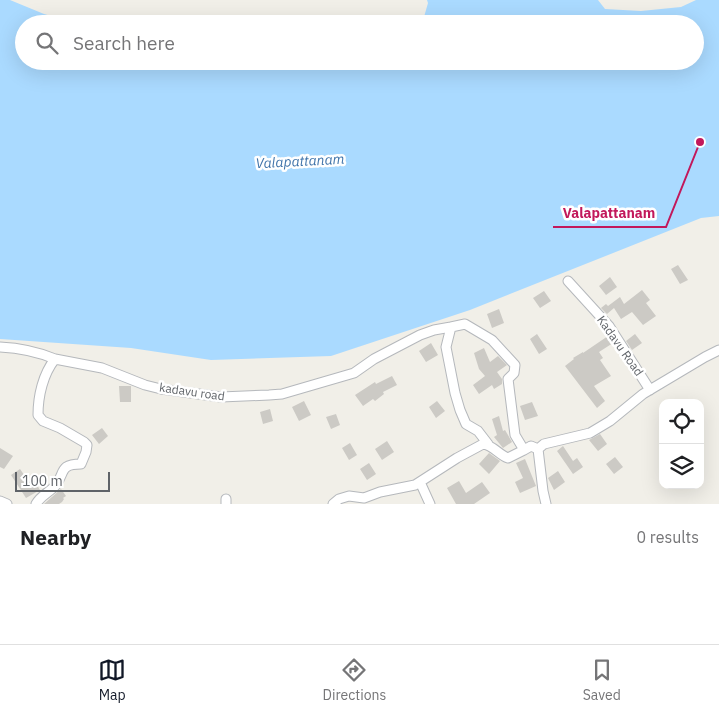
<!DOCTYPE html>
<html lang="en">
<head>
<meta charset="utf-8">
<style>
	body { margin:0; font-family:"IBM Plex Sans",sans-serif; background:#f2f2f2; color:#202124 }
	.controls { position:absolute; right:15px; bottom:15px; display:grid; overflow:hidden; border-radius:10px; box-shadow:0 5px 20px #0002 }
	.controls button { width:45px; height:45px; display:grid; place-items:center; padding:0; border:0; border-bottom:1px solid #e0e0e0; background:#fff; color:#202124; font:25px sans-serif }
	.scale { position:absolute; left:15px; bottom:12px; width:95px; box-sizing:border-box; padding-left:5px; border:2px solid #5f6368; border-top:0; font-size:14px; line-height:18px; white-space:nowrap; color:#5f6368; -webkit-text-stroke:4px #fff; paint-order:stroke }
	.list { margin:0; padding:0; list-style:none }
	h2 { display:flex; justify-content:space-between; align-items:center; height:65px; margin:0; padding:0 20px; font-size:21px }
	h2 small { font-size:16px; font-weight:400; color:#757577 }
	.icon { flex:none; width:28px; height:28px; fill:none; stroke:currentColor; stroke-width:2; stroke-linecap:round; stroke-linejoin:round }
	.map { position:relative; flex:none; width:719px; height:504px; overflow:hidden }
	.search { position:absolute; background:#fff; box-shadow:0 5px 20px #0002; left:15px; right:15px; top:15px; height:55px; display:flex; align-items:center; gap:12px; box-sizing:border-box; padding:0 18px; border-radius:28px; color:#757577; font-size:19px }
	.sheet { height:140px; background:#fff }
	nav { display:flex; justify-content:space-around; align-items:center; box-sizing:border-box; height:70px; border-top:1px solid #e0e0e0; background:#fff; font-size:14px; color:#757577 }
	nav a { display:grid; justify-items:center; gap:2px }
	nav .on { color:#111827 }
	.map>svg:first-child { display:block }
	.water { fill:#aadaff }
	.building { fill:#cccac5 }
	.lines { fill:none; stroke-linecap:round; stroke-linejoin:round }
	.minor-casing { stroke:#b5b8bc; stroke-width:11 }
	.minor { stroke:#fff; stroke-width:9 }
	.labels { text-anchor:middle; stroke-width:5; stroke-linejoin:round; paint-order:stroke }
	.street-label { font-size:12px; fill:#5f6368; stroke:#fff }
	.water-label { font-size:14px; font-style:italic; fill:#4174aa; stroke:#fff }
	.leader { fill:none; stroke:#c2185b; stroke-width:2 }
	.callout-dot { fill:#c2185b; stroke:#fff; stroke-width:2 }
	.callout-label { font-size:14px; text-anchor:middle; font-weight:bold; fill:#c2185b; stroke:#fff; stroke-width:5; stroke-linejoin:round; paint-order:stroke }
</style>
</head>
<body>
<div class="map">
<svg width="719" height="504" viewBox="0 0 719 504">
	<rect width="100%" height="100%" fill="#f1efe8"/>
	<!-- water -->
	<path class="water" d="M 0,0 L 10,0 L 44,14 L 79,24 L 24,24 L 24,61 L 695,61 L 695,24 L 422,24 L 428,3 L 427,0 L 598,0 L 605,9 L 641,11 L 681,7 L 696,0 L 719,0 L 719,216 L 701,218 L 470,310 L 331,356 L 211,360 L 131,348 L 0,339 Z"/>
	<!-- building -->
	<path class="building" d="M 678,265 L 688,280 L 680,284 L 671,269 Z
		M 610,277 L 617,287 L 606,295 L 599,286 Z
		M 642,290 L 650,300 L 646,303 L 656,316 L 643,325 L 632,312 L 621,319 L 614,308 L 607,314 L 601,308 L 606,304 L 608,306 L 620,297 L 624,304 Z
		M 544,291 L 551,301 L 540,308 L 533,298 Z
		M 499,309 L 504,323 L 492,328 L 487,314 Z
		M 537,334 L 547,349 L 539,354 L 530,339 Z
		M 635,334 L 642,343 L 632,350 L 626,341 Z
		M 608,336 L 613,343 L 599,352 L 603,358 L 600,360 L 611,376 L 594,386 L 605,401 L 597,408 L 565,366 L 574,359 L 573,358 L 583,352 L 583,353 Z
		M 431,343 L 438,355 L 426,362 L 419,351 Z
		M 484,348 L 490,362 L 498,356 L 507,365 L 497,372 L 502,379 L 502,384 L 494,389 L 492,385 L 479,394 L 473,385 L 485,376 L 479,369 L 474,353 Z
		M 392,376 L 397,385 L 383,392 L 384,394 L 375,401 L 373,399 L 363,406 L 355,395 L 375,382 L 376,384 Z
		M 119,386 L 131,386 L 131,402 L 120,402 Z
		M 304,401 L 311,415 L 299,421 L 292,407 Z
		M 437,401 L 445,411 L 436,418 L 429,407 Z
		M 532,402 L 538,416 L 525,420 L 520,406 Z
		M 270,409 L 273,421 L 263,424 L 260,412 Z
		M 336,414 L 340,425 L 331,429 L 326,417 Z
		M 499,416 L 503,431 L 505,430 L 512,442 L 503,448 L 494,437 L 497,435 L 492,419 Z
		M 102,428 L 108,436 L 99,444 L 92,435 Z
		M 600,434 L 607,444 L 598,451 L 589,440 Z
		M 387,441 L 394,452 L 382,460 L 375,449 Z
		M 350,443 L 357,455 L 349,460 L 342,448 Z
		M 563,446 L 573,461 L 577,458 L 583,467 L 573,474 L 557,451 Z
		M 0,448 L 13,456 L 4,469 L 0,467 Z
		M 489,453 L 500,461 L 489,474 L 479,464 Z
		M 615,457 L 623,467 L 614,474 L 606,464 Z
		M 525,459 L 536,486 L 520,493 L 515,482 L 523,478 L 516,463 Z
		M 369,463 L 376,474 L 367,480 L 360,469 Z
		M 20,469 L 29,482 L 33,479 L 40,490 L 26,498 L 11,475 Z
		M 558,471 L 565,482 L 554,490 L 548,478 Z
		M 459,481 L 466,493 L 482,482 L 490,493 L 474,504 L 456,504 L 447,488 Z
		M 61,489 L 66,496 L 63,498 L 64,499 L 62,502 L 59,504 L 44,504 Z"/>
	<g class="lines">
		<!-- minor casing -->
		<g class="minor-casing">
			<path id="minor" d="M 568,281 L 609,326 L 650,390
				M 451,327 L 465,324 L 492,340 L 515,365 L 514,373 L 508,379 L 515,435 L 524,450 L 531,446 L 538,449
				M 0,347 C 20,348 36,351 55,359
				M 420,482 L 430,504
				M 0,501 L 7,504
				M 36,504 C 41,495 50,492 56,485 C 65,473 59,464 81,464 L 86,452 L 87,445 L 84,442 L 60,428 L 43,421 L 38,415 C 38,396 43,374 55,359 L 102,368 L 145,385 L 161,389 L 221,397 L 269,395 L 282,394 L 354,373 L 374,359 L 420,335 L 434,330 L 451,327 L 446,347 L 455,393 L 460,410 L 466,424 L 478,431 L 488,444
				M 226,504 L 226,499
				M 333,504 L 339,499 L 349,496 L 364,498 L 380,492 L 415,485 L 457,458 L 483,444 C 493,445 499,455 508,458 L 524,450
				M 546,504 L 543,491 L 538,449 L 544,444 L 590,433 L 610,421 L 643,394 L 705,357 L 719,350"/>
		</g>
		<!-- minor -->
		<use href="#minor" class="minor"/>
	</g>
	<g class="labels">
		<!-- street labels -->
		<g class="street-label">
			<text transform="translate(620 346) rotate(55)" y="4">Kadavu Road</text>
			<text transform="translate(192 392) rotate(8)" y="4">kadavu road</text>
		</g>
		<!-- water labels -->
		<g class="water-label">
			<text transform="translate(300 161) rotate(-3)" y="5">Valapattanam</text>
		</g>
	</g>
	<!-- callouts -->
	<path class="leader" d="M700 142L666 227H553"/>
	<circle class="callout-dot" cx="700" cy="142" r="5"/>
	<g class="callout-label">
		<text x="609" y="218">Valapattanam</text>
	</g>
</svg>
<div class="controls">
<button><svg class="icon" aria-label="locate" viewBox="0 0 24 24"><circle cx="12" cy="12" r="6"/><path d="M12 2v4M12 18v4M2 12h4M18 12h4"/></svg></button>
<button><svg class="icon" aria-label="layers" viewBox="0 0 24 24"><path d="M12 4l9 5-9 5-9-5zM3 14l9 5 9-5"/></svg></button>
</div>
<div class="scale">100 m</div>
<div class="search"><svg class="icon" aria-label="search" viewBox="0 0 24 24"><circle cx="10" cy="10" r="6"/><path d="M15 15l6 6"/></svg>Search here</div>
</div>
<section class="sheet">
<h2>Nearby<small>0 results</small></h2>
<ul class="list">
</ul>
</section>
<nav>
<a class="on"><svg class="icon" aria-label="map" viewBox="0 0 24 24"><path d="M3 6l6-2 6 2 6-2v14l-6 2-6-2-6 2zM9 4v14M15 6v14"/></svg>Map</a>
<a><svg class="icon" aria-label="directions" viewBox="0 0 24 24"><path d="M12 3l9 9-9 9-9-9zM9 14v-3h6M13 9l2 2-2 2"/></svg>Directions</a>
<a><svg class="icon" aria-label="saved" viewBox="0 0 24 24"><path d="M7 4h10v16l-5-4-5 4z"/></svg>Saved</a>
</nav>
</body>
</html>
